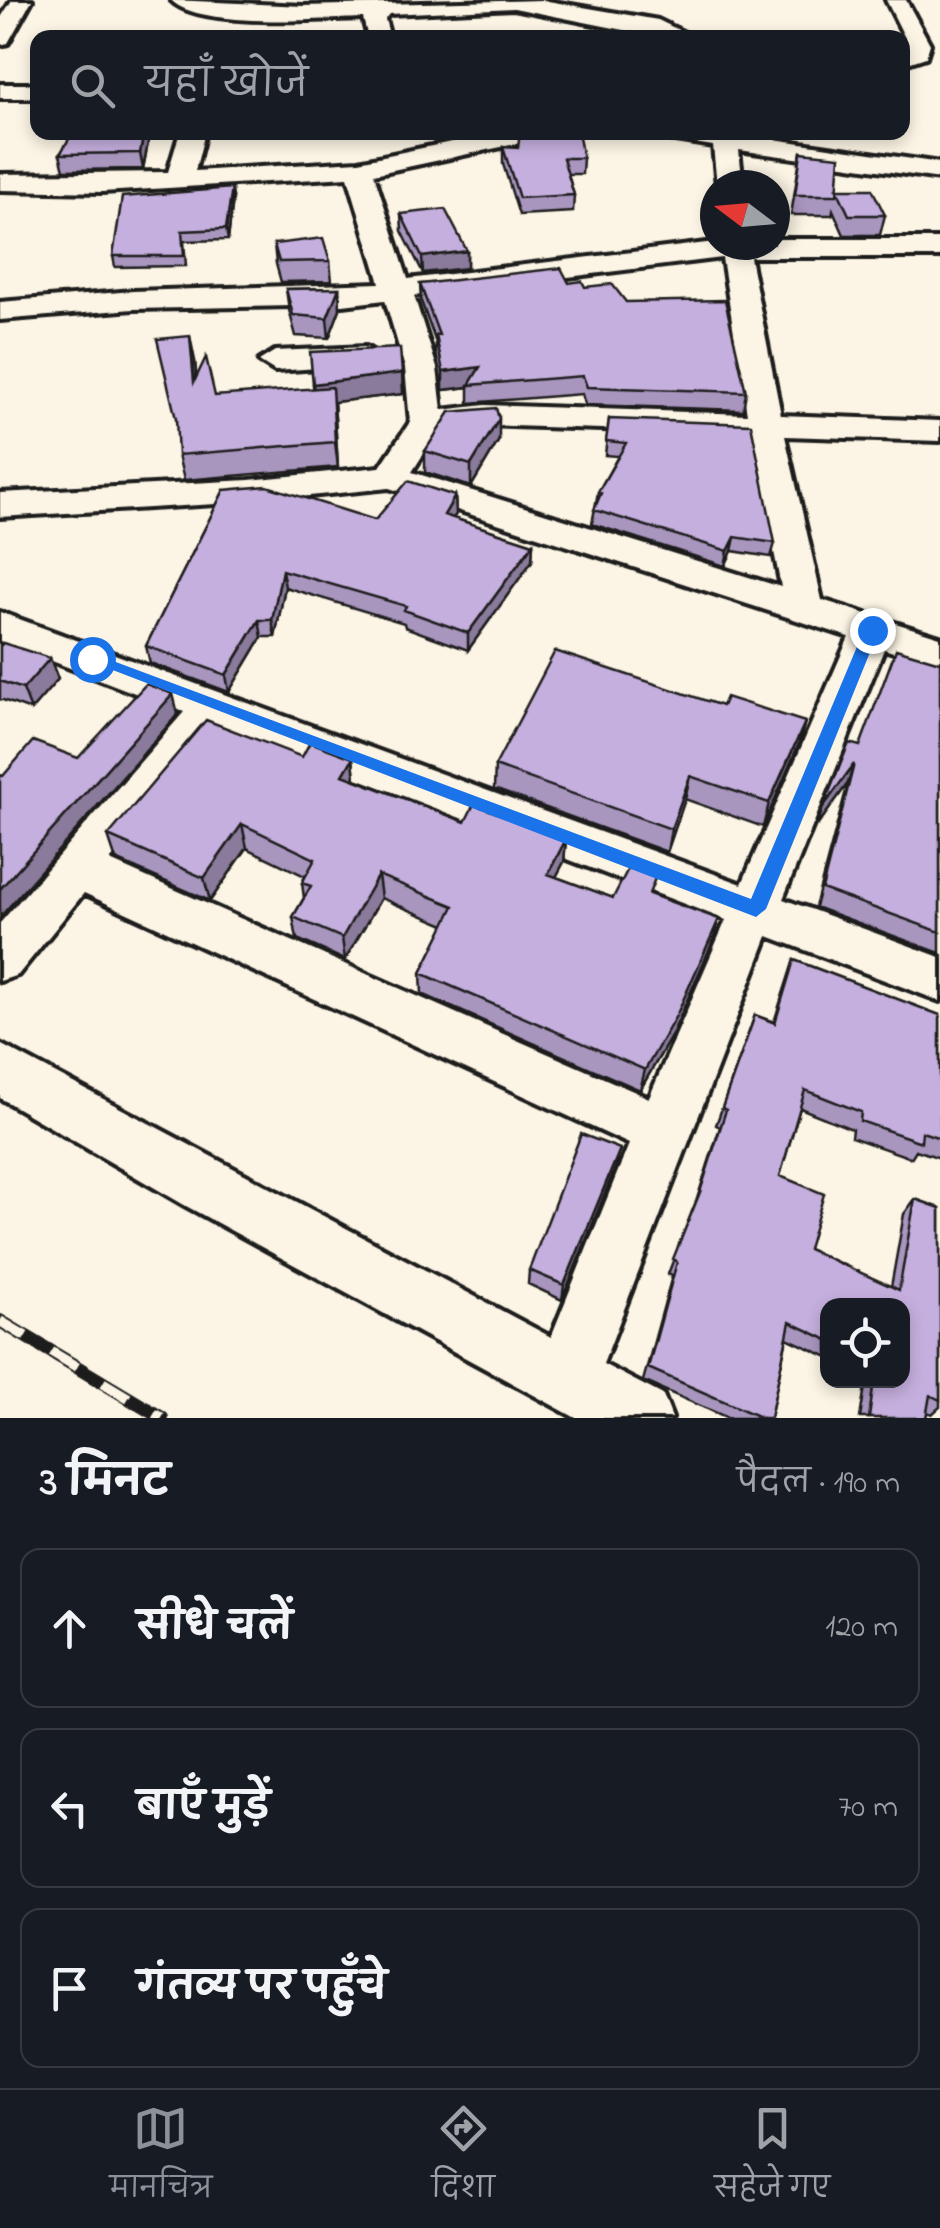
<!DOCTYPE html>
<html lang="hi">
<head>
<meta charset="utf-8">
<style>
	body { margin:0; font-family:"Indie Flower","Playpen Sans Deva",sans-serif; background:#20242c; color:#f1f3f6 }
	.controls { position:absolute; right:30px; bottom:30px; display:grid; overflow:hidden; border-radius:20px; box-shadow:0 5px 15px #0003 }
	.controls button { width:90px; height:90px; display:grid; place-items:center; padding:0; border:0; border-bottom:2px solid #363941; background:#171b24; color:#f1f3f6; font:50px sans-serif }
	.compass { position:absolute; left:700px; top:170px; width:90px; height:90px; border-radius:50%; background:#171b24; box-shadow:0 5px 15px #0003; rotate:286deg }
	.stop { position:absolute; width:30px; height:30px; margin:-22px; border:8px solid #1a73e8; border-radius:50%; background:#fff }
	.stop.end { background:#1a73e8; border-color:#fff; box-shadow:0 2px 10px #0008 }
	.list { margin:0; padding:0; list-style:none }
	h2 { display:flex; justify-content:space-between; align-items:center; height:130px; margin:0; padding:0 40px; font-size:42px }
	h2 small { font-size:32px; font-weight:400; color:#9ea1a6 }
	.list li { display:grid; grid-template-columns:65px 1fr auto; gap:30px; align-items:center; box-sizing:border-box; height:160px; margin:0 20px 20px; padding:0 20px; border:2px solid #363941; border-radius:20px }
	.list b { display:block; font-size:38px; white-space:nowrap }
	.list em { font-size:32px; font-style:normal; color:#9ea1a6 }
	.icon { flex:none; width:55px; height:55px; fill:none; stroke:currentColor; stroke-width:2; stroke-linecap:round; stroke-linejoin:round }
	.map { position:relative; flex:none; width:940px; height:1418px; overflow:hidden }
	.search { position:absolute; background:#171b24; box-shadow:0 5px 15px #0003; left:30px; right:30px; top:30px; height:110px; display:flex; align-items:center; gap:25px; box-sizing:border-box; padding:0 35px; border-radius:20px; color:#9ea1a6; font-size:38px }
	.sheet { height:670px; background:#171b24 }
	nav { display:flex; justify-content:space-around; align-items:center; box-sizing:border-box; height:140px; border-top:2px solid #363941; background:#171b24; font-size:28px; color:#9ea1a6 }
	nav a { display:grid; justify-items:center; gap:5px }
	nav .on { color:#8c9099 }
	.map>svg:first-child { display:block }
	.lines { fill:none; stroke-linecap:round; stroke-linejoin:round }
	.street-casing { stroke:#1c1c1c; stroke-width:8 }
	.street { fill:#fcf5e5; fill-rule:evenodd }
	.rail-casing { stroke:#1c1c1c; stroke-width:14 }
	.rail { stroke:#fcf5e5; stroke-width:10; stroke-dasharray:30; stroke-linecap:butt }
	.wall { fill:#a996bf; stroke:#1c1c1c; stroke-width:2.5 }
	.shaded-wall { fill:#8a7a9b; stroke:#1c1c1c; stroke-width:2.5 }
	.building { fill:#c5afde; stroke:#1c1c1c; stroke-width:2.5 }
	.route { fill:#1a73e8 }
</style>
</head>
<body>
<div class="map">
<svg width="940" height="1418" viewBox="0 0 940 1418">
	<rect width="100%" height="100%" fill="#fcf5e5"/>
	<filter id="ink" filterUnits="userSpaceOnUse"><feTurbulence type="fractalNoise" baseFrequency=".01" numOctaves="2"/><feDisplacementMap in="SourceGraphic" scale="20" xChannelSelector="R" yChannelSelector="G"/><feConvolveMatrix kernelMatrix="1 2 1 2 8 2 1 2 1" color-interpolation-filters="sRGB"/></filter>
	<g filter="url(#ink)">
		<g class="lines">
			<!-- street casing -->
			<g class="street-casing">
				<path id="street" d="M 12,0 L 32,0 L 8,43 L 0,45 L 0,19 Z
					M 171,0 L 303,6 L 542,0 L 658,20 L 695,38 L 664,38 L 514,8 L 389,14 L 385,19 L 390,38 L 368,38 L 363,18 C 322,19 198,29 171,0 Z
					M 886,0 L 906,0 L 930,44 L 926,57 L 902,65 L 902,50 L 908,44 Z
					M 0,84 L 38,84 L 38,98 L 0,98 Z
					M 180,132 L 205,132 L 195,171 L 359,161 L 500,132 L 551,132 L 539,139 L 374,174 L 408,279 L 715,242 L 775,245 L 775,239 L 940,239 L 940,257 L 750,257 L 781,415 L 940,421 L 940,441 L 785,436 L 822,600 L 940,637 L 940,667 L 884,649 L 783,899 L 940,957 L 940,1001 L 768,936 L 603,1364 L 663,1395 L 672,1418 L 576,1418 L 186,1206 L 0,1098 L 0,1044 L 551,1337 L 629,1144 L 84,893 L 18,975 L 0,981 L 0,923 L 184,712 L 0,641 L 0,612 L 742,884 L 849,637 L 389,488 L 249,502 L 0,517 L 0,493 L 249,480 L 380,467 L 410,422 L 405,368 L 385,300 L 343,305 L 133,309 L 0,320 L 0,302 L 133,291 L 380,283 L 348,177 L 102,192 L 0,190 L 0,174 L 168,172 ZM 722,258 L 747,414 L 485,405 L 442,410 L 437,368 L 414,296 ZM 485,425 L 751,434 L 781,587 L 412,472 L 438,431 ZM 221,726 L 726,920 L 649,1098 L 110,861 Z
					M 657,132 L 725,132 L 940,163 L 940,179 L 739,150 L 743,185 L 717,185 L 713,146 L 669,139 Z
					M 366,347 L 382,357 L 377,364 L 275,371 L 259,361 L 275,351 Z"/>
			</g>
			<!-- street -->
			<use href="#street" class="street"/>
			<!-- rail casing -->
			<g class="rail-casing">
				<path id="rail" d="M 0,1321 L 162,1418"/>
			</g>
			<!-- rail -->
			<use href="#rail" class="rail"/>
		</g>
		<!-- wall -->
		<path class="wall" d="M 150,132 L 143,169 L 64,170 L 60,154 Z
			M 503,147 L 583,158 L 582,174 L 568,174 L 574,195 L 573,212 L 519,215 L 503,164 Z
			M 801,152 L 837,190 L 885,215 L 880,235 L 844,235 L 833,210 L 832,215 L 791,215 Z
			M 233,198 L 228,240 L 184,241 L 186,266 L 115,267 L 113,256 Z
			M 401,214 L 467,251 L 467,268 L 423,273 L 402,231 Z
			M 274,244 L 330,261 L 332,281 L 281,282 L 276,264 Z
			M 569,283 L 626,302 L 746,392 L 743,410 L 585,405 L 582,394 L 469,403 L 469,387 L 443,390 L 436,353 L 436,343 L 421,301 L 420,284 Z
			M 339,288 L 340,309 L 329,338 L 296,336 L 289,310 L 286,289 Z
			M 195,361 L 196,378 L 215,396 L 403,394 L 334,402 L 338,467 L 184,480 L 178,455 Z
			M 609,419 L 775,543 L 771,557 L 732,551 L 725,566 L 592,524 L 598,492 L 618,456 L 605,455 Z
			M 499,440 L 471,487 L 425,472 L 425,451 Z
			M 224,490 L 375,520 L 455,496 L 456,514 L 453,518 L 533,544 L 532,561 L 468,650 L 405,627 L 404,623 L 285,587 L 275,637 L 262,637 L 229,692 L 150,663 L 146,646 Z
			M 0,646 L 58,679 L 31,710 L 0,699 Z
			M 940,662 L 940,953 L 815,907 L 848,783 L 817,826 L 823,807 L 860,746 Z
			M 722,706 L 805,722 L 798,746 L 763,827 L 685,799 L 667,852 L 494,789 L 495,766 Z
			M 302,757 L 353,758 L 355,779 L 465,822 L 566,839 L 564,862 L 556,877 L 613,898 L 652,895 L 713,941 L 672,1035 L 640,1090 L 422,994 L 421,973 L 445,925 L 381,898 L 345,960 L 297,939 L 293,917 L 304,898 L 302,883 L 305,876 L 247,848 L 210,901 L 116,860 L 108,836 Z
			M 794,960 L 940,1015 L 940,1158 L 916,1150 L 911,1158 L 851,1137 L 852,1129 L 800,1108 L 780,1176 L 808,1249 L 891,1287 L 904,1214 L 915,1199 L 940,1208 L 940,1407 L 932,1414 L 927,1412 L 926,1418 L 860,1418 L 866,1380 L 902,1380 L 828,1306 L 828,1357 L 787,1338 L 770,1418 L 728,1418 L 643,1381 L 672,1276 L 668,1274 L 697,1199 L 720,1127 L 716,1125 L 755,1015 L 774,1022 Z
			M 616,1166 L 562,1300 L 528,1284 L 529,1270 Z"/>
		<!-- shaded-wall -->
		<path class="shaded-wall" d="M 144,132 L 150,132 L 143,169 L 140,153 Z
			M 232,188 L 233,198 L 228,240 L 226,229 Z
			M 467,251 L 467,268 L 423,273 L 422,257 Z
			M 339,288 L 340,309 L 329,338 L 327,318 Z
			M 190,336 L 195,361 L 199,406 L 194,382 Z
			M 480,367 L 469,387 L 443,390 L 443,372 Z
			M 402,373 L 403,394 L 334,402 L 338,467 L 335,442 L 315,405 L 313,384 Z
			M 499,419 L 499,440 L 471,487 L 471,465 Z
			M 455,496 L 456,514 L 444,532 L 444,515 Z
			M 735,537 L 732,551 L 725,566 L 728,551 Z
			M 533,544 L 532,561 L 468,650 L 468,633 Z
			M 282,570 L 285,587 L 275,637 L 272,620 Z
			M 259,620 L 262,637 L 229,692 L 226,675 Z
			M 50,658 L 58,679 L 31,710 L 23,689 Z
			M 173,694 L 178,714 L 0,917 L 0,889 Z
			M 805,722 L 798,746 L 763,827 L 769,803 Z
			M 353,758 L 355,782 L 343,775 Z
			M 854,764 L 848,783 L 817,826 L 823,807 Z
			M 690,776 L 685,799 L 667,852 L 671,829 Z
			M 242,824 L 247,848 L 210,901 L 204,878 Z
			M 566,839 L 564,862 L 546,896 L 548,874 Z
			M 378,875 L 381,898 L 345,960 L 342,938 Z
			M 719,919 L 713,941 L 672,1035 L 640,1090 L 645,1070 Z
			M 620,1149 L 616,1166 L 562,1300 L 564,1285 Z"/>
		<!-- building -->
		<path class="building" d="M 73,132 L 144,132 L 140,153 L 60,154 Z
			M 520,132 L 578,132 L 583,158 L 563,158 L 574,195 L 519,198 L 503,147 L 518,148 Z
			M 801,152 L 840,156 L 837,195 L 795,195 Z
			M 232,188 L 226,229 L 182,231 L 184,256 L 113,256 L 122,197 Z
			M 837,189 L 872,189 L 885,215 L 849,215 Z
			M 445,209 L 467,251 L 422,257 L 401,214 Z
			M 323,238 L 330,261 L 279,262 L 274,244 Z
			M 561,268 L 569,283 L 582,281 L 585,287 L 612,284 L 626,302 L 725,300 L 746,392 L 587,387 L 583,376 L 469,385 L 480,367 L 443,372 L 436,335 L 439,335 L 420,284 Z
			M 339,288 L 327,318 L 293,315 L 286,289 Z
			M 190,336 L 194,382 L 206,357 L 215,396 L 332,387 L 335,442 L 178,455 L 176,419 L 157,339 Z
			M 400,348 L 402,373 L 313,384 L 310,352 Z
			M 496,408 L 499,419 L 471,465 L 425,451 L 450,412 Z
			M 609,419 L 751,424 L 775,543 L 735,537 L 728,551 L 594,510 L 601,493 L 598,492 L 626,443 L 606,441 Z
			M 408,481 L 455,496 L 444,515 L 533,544 L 468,633 L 404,610 L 406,606 L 282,570 L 272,620 L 259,620 L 226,675 L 146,646 L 224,490 L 267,486 L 375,520 Z
			M 3,643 L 50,658 L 23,689 L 0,681 L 0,646 Z
			M 896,649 L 940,662 L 940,932 L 822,889 L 854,764 L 823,807 L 849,743 L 860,746 Z
			M 555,651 L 722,706 L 726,697 L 805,722 L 769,803 L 690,776 L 671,829 L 495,766 Z
			M 146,684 L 173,694 L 0,889 L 0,775 L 3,776 L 33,741 L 78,758 Z
			M 206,720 L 302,757 L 310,742 L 353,758 L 343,775 L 465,822 L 474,804 L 566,839 L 548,874 L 613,898 L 631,863 L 657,873 L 649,894 L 719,919 L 677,1014 L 645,1070 L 421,973 L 454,906 L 378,875 L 342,938 L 293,917 L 311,886 L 302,883 L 315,859 L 242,824 L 204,878 L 108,836 Z
			M 794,960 L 940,1015 L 940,1138 L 922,1132 L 921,1142 L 860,1121 L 861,1112 L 805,1090 L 780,1176 L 824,1194 L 808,1249 L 899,1290 L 915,1199 L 940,1208 L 940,1400 L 930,1395 L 926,1418 L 869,1418 L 874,1380 L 902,1380 L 902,1306 L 828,1306 L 828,1340 L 790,1322 L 770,1418 L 762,1418 L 648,1368 L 677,1262 L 673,1259 L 700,1192 L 726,1110 L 722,1108 L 755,1015 L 775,1023 Z
			M 581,1134 L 620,1149 L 564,1285 L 529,1270 Z"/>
	</g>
	<!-- route -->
	<path class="route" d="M 872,625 L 879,630 L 766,909 L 756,917 L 84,659 L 97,655 L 751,899 L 864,630 Z"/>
</svg>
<div class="controls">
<button><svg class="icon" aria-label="locate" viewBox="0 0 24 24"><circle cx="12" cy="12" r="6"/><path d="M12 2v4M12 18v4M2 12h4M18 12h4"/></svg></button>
</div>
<svg class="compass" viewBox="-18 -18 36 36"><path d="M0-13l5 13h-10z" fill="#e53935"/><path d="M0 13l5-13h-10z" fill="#9ea1a6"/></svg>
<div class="stop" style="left:92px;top:659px"></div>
<div class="stop end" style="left:872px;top:630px"></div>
<div class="search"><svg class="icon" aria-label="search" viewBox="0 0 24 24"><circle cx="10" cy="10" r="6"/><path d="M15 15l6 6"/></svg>यहाँ खोजें</div>
</div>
<section class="sheet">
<h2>3 मिनट<small>पैदल · 190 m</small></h2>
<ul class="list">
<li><svg class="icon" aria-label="ahead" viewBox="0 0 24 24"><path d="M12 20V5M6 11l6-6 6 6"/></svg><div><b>सीधे चलें</b></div><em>120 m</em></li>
<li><svg class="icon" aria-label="left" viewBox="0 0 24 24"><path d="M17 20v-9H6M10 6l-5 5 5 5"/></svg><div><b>बाएँ मुड़ें</b></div><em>70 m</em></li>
<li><svg class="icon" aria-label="arrive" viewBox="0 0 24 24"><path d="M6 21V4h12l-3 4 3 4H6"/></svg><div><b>गंतव्य पर पहुँचे</b></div></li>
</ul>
</section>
<nav>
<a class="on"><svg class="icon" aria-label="map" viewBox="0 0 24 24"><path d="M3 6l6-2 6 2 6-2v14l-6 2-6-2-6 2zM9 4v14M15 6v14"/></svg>मानचित्र</a>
<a><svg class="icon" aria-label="directions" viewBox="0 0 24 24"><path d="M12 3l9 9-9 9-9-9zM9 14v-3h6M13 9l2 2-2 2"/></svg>दिशा</a>
<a><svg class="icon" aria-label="saved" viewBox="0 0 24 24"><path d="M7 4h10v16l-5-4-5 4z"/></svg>सहेजे गए</a>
</nav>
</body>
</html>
